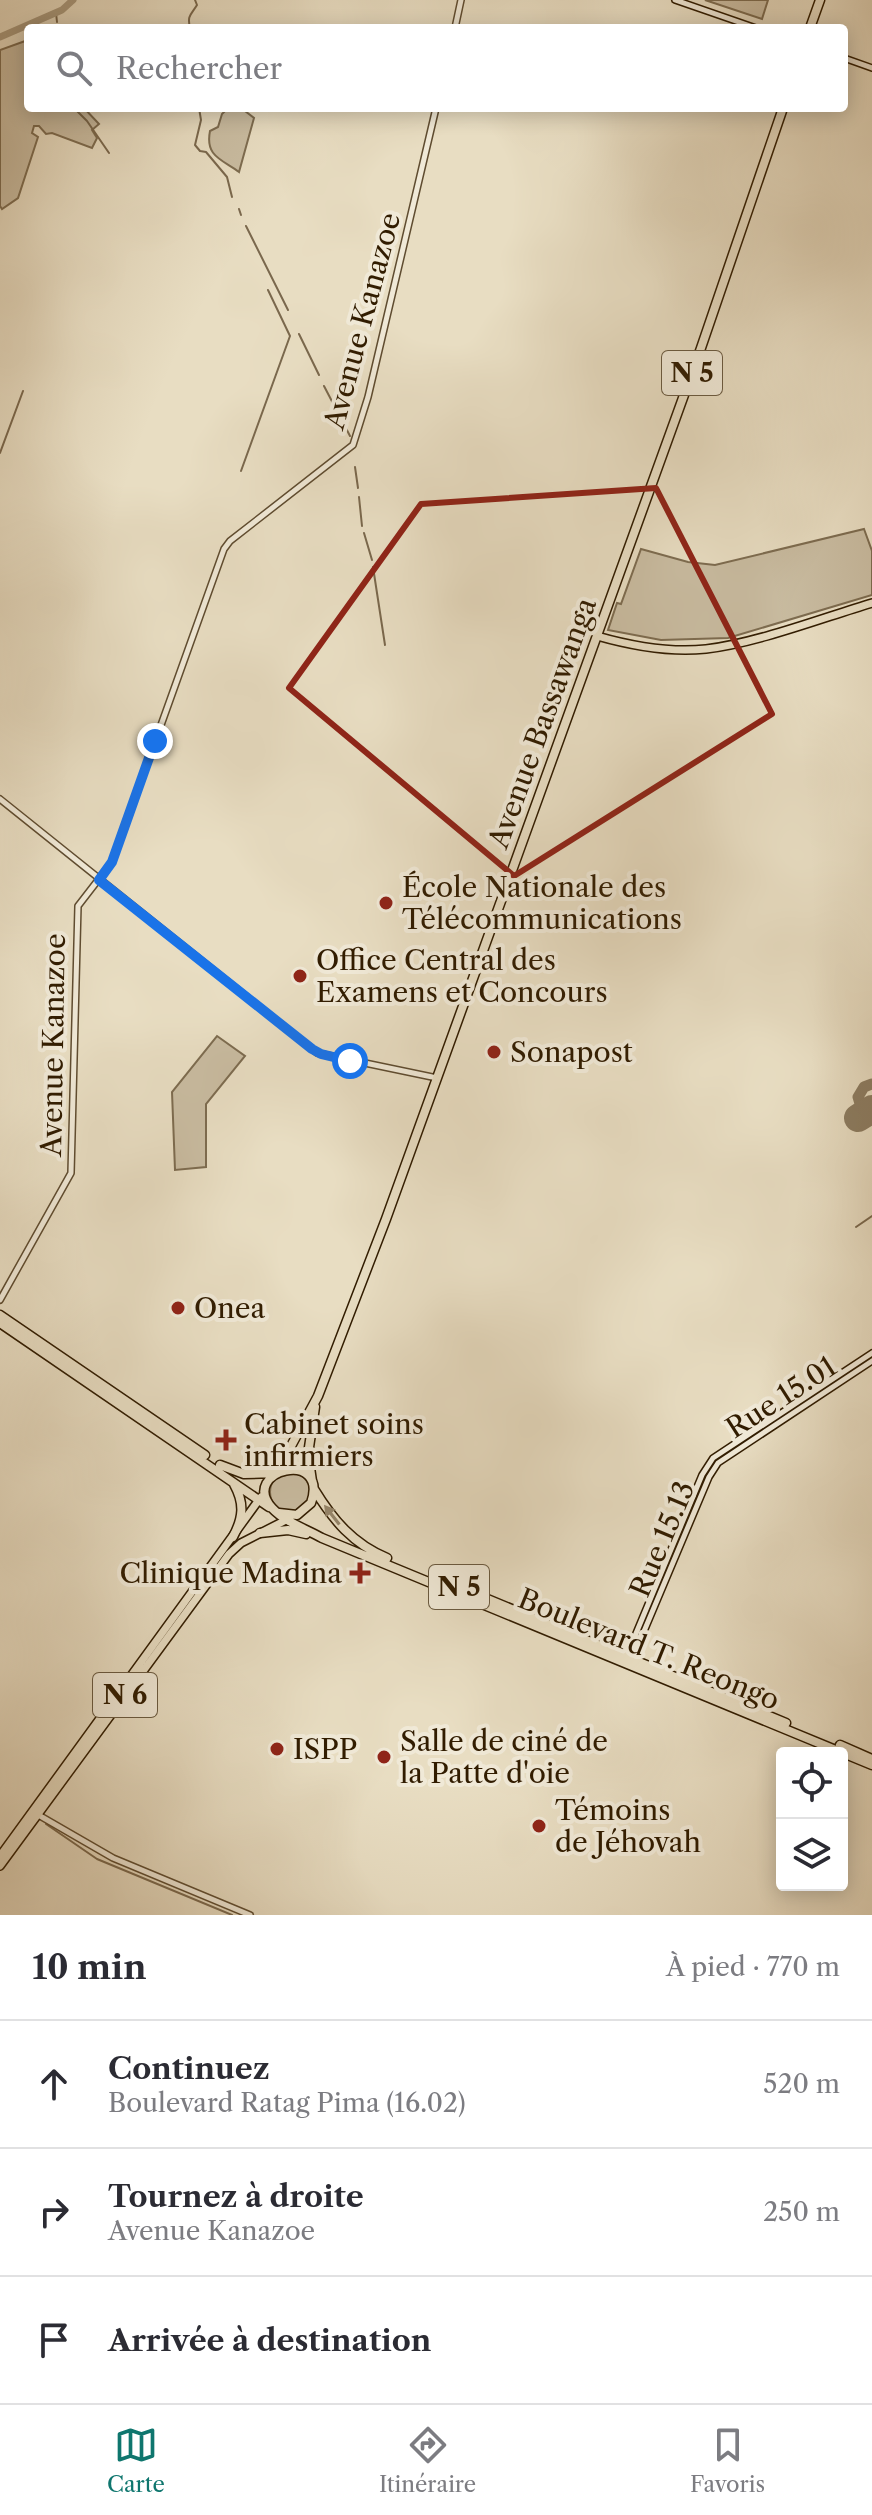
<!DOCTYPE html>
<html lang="fr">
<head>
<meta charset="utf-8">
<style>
	body { margin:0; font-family:"Libre Caslon Text",serif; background:#f7f7f7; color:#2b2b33 }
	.controls { position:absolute; right:24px; bottom:24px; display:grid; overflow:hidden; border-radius:8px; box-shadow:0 4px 20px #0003 }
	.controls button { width:72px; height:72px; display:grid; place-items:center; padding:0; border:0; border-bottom:2px solid #e1e1e2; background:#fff; color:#2b2b33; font:40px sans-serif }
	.stop { position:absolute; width:24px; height:24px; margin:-18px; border:6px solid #1a73e8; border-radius:50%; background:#fff }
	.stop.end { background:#1a73e8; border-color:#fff; box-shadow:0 2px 8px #0008 }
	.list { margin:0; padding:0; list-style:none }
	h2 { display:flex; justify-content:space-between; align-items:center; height:104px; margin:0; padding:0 32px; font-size:34px }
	h2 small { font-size:26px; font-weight:400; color:#7c7c81 }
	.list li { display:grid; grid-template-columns:52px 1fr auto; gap:24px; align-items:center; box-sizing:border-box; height:128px; padding:0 32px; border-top:2px solid #e1e1e2 }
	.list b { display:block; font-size:30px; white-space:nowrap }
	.list p { margin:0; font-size:26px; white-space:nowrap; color:#7c7c81 }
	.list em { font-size:26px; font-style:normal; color:#7c7c81 }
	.icon { flex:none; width:44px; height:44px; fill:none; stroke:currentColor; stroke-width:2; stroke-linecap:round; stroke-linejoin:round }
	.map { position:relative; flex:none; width:872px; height:1915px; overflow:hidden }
	.search { position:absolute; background:#fff; box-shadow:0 4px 20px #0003; left:24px; right:24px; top:24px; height:88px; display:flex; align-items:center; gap:20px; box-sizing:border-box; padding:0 28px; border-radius:8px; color:#7c7c81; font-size:30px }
	.sheet { height:488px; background:#fff }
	nav { display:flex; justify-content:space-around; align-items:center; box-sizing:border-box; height:112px; border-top:2px solid #e1e1e2; background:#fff; font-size:22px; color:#7c7c81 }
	nav a { display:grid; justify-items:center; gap:4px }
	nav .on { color:#0f766e }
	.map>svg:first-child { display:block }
	.green { fill:#c9bca1; stroke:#7d6c50; stroke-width:2 }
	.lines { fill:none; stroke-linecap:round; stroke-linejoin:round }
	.stream { stroke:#7a684d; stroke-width:2 }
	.river { stroke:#aa9b80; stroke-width:7 }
	.taxiway { stroke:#8c7c61; stroke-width:11 }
	.runway { stroke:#8c7c61; stroke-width:28 }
	.tertiary-casing { stroke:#5f4c30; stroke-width:8 }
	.secondary-casing { stroke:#311c00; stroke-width:8 }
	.primary-casing { stroke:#311c00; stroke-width:10 }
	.trunk-casing { stroke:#311c00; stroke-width:11 }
	.tertiary { stroke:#f0e9d7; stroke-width:5 }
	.secondary { stroke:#f0e9d7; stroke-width:5 }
	.primary { stroke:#e8ddc2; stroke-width:7 }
	.trunk { stroke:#e8ddc2; stroke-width:8 }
	.oneway { fill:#96866b }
	.route { stroke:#1a73e8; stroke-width:10 }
	.marked { fill:none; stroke:#8f2418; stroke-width:6; stroke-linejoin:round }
	.poi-dot { fill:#8f2418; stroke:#f0e9d7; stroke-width:3 }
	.labels { text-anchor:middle; stroke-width:8; stroke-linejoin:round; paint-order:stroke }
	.shield { fill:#f0e9d7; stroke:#6a5a40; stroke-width:2 }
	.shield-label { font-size:26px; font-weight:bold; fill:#311c00 }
	.street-label { font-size:28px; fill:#311c00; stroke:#f0e9d7 }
	.poi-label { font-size:28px; fill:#311c00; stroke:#f0e9d7; text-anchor:start }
</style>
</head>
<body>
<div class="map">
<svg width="872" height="1915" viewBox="0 0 872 1915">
	<rect width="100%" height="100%" fill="#e8ddc2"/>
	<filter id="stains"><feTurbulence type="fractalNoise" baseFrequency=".0025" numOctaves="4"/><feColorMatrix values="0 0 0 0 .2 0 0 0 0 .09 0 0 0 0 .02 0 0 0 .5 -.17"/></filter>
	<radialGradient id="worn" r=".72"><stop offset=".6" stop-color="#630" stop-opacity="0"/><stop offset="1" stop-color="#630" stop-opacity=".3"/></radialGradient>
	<!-- green -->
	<path class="green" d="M 705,0 L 768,0 L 762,19 Z
		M 28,40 L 28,108 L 84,108 L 99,124 L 92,130 L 97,138 L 92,148 L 52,133 L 46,134 L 39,126 L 34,126 L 32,133 L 38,137 L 18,198 L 2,209 L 0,206 L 0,50 Z
		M 226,110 L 245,111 L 254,118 L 239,172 C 221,159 205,156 210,131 L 218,127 L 222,114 Z
		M 864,529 L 872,551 L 872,595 L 728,638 L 661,640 L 608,630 L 617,603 L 621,604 L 641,549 L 688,562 L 715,565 Z
		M 217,1036 L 245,1056 L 206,1104 L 206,1167 L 175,1170 L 172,1092 Z
		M270 1492a20 20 0 1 1 40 0a20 20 0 1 1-40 0Z"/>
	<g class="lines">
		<!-- stream -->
		<path class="stream" d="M 56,13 L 57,22
			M 190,28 C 187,15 191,15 197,5 L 195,0
			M 74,108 L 87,121 L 109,153
			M 199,108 L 201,120 L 195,145 L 200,151 L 206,152 L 227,177 L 232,197
			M 239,209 L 241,215
			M 246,226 L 288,310
			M 299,334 L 319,375
			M 324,386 L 350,436
			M 0,453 L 23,391
			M 355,467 L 358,488
			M 241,471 L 290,336 L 268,290
			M 359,497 L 362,526
			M 364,533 L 372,560
			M 373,567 L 385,645
			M 856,1227 L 872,1216
			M 46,1824 L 97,1859 L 232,1915"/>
		<!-- river -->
		<path class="river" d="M 0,37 L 62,10 L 73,0"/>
		<!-- taxiway -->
		<path class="taxiway" d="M 872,1084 L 864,1087 L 858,1097 L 861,1107 L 872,1113"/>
		<!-- runway -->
		<path class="runway" d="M 858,1118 L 872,1109"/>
		<!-- tertiary casing -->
		<g class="tertiary-casing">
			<path id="tertiary" d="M 455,28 L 461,0
				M 0,799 L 317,1053 L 437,1078
				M 0,1300 L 71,1173 L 78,906 L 112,862 L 224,549 L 230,541 L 353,445 L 368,397 L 436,108
				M 35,1813 L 113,1858 L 250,1915"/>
		</g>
		<!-- secondary casing -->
		<g class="secondary-casing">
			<path id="secondary" d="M 675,0 L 756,28
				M 844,58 L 872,68
				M 627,1655 L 702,1475 L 713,1458 L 872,1353
				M 624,1657 L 637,1648 L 709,1477 L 718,1463 L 872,1361"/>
		</g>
		<!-- primary casing -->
		<g class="primary-casing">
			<path id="primary" d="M 597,636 C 632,646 669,653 706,649 C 757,643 822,618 872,603
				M 0,1856 L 261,1497
				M 0,1866 L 229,1554 L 241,1543 L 288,1519"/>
		</g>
		<!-- trunk casing -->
		<g class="trunk-casing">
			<path id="trunk" d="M 810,28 L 820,0
				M 0,1315 L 205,1455
				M 0,1323 L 269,1507
				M 220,1465 L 244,1474 L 276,1473
				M 277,1472 L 318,1396 L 386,1219 L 701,348 L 783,108
				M 312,1481 L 308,1454 L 315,1407
				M 314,1489 C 333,1520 353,1544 387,1558
				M 279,1513 L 297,1515 L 311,1503 C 330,1448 238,1470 272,1508 C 285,1522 306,1529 322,1538 L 872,1765
				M 260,1533 L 288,1530 L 306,1534
				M 233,1537 C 243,1518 245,1504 234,1484
				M 444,1581 L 786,1723
				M 840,1745 L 872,1759"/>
		</g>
		<!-- tertiary -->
		<use href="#tertiary" class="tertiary"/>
		<!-- secondary -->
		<use href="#secondary" class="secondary"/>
		<!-- primary -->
		<use href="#primary" class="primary"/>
		<!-- trunk -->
		<use href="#trunk" class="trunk"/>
	</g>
	<!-- one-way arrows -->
	<defs><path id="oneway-solid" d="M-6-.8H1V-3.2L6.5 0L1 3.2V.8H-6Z" transform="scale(2)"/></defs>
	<use class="oneway" href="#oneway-solid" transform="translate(332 1515) rotate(-128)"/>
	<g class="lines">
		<!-- route -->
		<path class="route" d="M 155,741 L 112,862 L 99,880 L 312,1049 L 321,1054 L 350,1061"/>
	</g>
	<!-- marked area -->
	<path class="marked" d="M 656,488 L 772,714 L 514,876 L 289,688 L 421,504 Z"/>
	<!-- markers -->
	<g class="poi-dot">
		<circle cx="386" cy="903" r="8"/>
		<circle cx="300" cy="976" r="8"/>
		<circle cx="494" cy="1052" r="8"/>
		<circle cx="178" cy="1308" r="8"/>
		<path d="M222 1428h8v8h8v8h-8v8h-8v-8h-8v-8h8z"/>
		<path d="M356 1561h8v8h8v8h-8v8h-8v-8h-8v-8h8z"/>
		<circle cx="277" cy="1749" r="8"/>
		<circle cx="384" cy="1757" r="8"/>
		<circle cx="539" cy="1826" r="8"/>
	</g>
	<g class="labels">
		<!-- shield labels -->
		<g class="shield">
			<rect x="662" y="351" width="60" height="44" rx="6"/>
			<rect x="429" y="1565" width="60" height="44" rx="6"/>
			<rect x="93" y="1673" width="64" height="44" rx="6"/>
		</g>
		<g class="shield-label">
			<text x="692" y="382">N 5</text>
			<text x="459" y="1596">N 5</text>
			<text x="125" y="1704">N 6</text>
		</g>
		<!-- street labels -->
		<g class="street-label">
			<text transform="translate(362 321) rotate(-75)" y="10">Avenue Kanazoe</text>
			<text transform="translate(542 723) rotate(-70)" y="10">Avenue Bassawanga</text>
			<text transform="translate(53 1045) rotate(-89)" y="10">Avenue Kanazoe</text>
			<text transform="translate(781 1397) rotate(-33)" y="10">Rue 15.01</text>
			<text transform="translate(662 1539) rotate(-67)" y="10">Rue 15.13</text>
			<text transform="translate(649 1649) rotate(22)" y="10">Boulevard T. Reongo</text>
		</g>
		<!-- poi labels -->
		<g class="poi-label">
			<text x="402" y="897">École Nationale des<tspan x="402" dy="32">Télécommunications</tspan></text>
			<text x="316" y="970">Office Central des<tspan x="316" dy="32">Examens et Concours</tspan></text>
			<text x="510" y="1062">Sonapost</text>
			<text x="194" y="1318">Onea</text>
			<text x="244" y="1434">Cabinet soins<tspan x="244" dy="32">infirmiers</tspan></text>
			<text x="342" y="1583" text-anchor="end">Clinique Madina</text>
			<text x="400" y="1751">Salle de ciné de<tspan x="400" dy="32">la Patte d'oie</tspan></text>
			<text x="293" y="1759">ISPP</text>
			<text x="555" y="1820">Témoins<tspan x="555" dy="32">de Jéhovah</tspan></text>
		</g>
	</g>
	<rect width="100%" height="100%" filter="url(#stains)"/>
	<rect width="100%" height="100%" fill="url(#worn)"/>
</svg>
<div class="controls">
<button><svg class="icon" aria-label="locate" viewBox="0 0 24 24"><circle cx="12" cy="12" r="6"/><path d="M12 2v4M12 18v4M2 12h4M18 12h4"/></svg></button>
<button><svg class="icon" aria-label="layers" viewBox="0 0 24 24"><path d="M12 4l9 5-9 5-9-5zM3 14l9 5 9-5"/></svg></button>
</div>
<div class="stop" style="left:350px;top:1061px"></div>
<div class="stop end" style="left:155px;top:741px"></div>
<div class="search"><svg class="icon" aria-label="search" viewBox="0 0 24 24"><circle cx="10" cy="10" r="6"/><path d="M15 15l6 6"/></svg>Rechercher</div>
</div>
<section class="sheet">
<h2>10 min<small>À pied · 770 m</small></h2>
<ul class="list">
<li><svg class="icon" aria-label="ahead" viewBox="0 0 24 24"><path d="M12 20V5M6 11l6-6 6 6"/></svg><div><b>Continuez</b><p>Boulevard Ratag Pima (16.02)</p></div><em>520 m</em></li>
<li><svg class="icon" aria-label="right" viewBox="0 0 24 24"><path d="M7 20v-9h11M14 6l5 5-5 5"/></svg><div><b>Tournez à droite</b><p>Avenue Kanazoe</p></div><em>250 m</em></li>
<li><svg class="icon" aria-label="arrive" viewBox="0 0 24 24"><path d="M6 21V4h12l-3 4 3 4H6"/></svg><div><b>Arrivée à destination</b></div></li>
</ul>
</section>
<nav>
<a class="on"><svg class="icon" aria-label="map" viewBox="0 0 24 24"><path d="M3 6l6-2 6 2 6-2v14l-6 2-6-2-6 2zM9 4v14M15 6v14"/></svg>Carte</a>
<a><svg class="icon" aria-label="directions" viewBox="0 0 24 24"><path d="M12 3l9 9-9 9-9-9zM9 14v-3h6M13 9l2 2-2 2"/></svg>Itinéraire</a>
<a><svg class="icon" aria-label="saved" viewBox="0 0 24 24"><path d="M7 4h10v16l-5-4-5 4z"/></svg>Favoris</a>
</nav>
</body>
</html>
